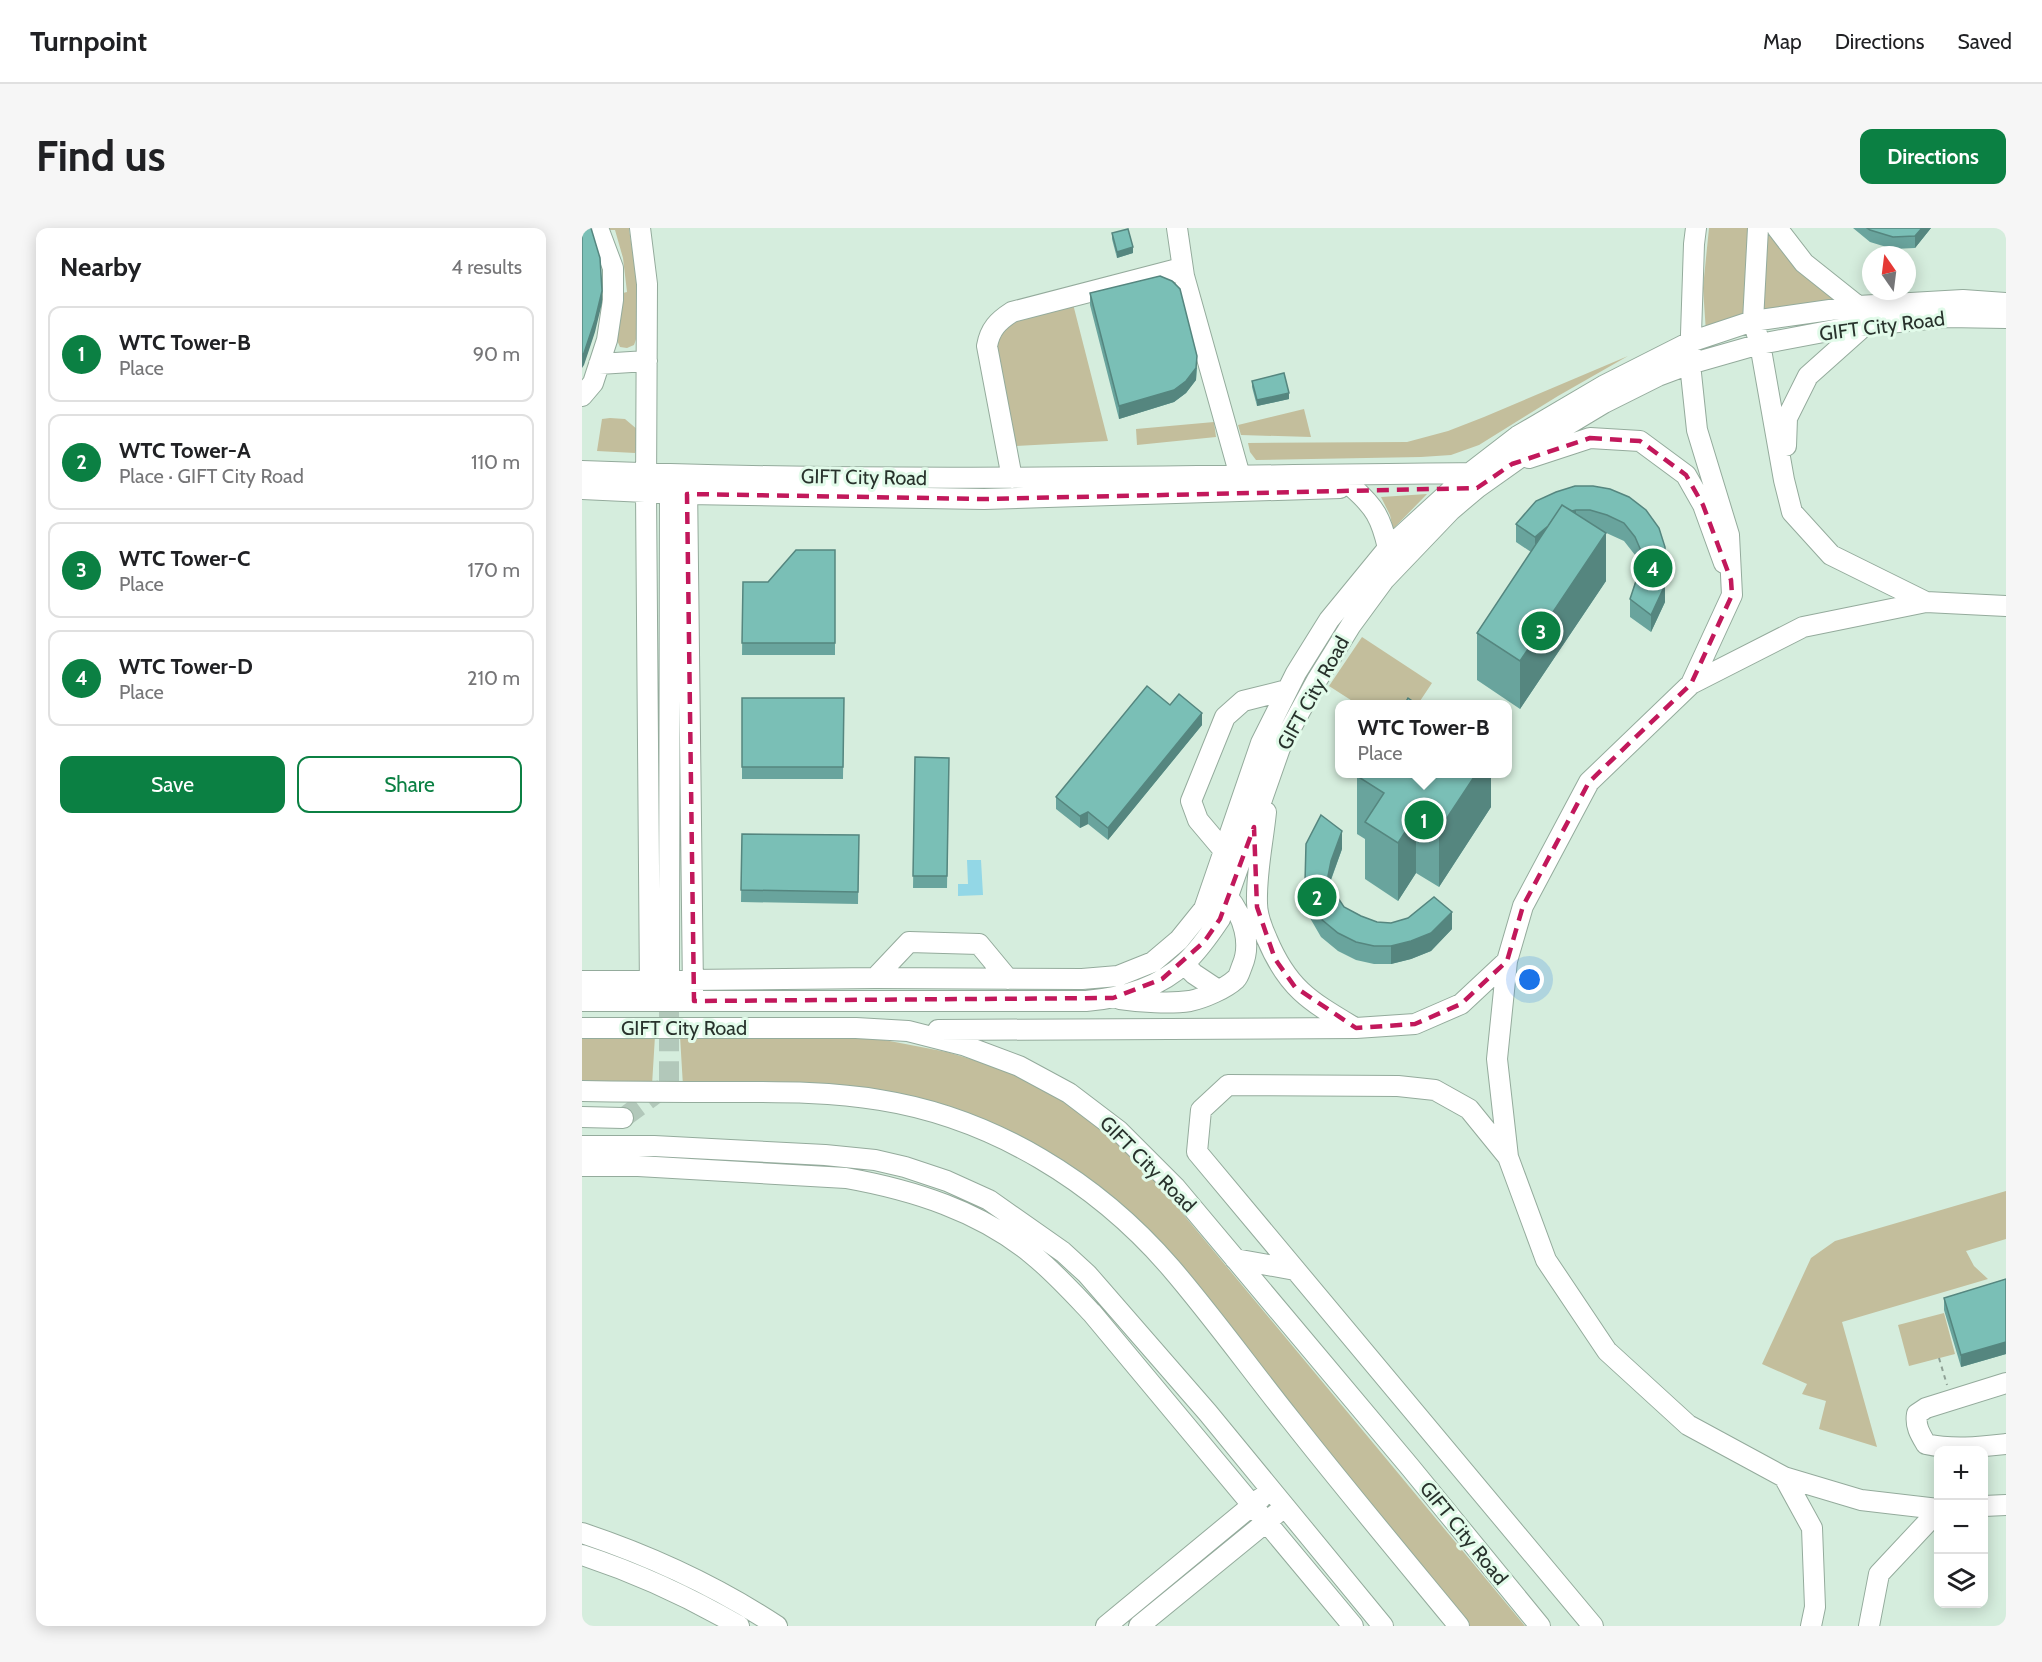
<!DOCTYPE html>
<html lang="en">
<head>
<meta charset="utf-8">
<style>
	body { margin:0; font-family:Cabin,sans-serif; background:#f6f6f6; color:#202124 }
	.controls { position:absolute; right:18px; bottom:18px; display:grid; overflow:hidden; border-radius:12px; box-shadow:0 3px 15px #0003 }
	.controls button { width:54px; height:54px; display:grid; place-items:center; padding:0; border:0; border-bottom:2px solid #e0e0e0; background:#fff; color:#202124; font:30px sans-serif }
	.compass { position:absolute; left:1280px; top:18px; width:54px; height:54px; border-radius:50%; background:#fff; box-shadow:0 3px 15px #0003; rotate:346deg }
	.you { position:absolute; left:948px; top:752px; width:21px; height:21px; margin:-15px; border:4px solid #fff; border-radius:50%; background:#1a73e8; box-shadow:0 0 0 9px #1a73e833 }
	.badge { display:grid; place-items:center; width:39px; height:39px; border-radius:50%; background:#0b8043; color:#fff; font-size:20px; font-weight:700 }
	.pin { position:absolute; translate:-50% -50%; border:3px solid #fff; box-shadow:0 2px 6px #0006 }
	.popup { position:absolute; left:753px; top:472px; width:177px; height:78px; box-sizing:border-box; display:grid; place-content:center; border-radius:12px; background:#fff; filter:drop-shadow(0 2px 4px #0005); font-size:20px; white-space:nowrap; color:#757577 }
	.popup b { font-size:22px; color:#202124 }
	.popup::after { content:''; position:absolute; left:50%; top:100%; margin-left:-12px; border:12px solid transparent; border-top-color:#fff }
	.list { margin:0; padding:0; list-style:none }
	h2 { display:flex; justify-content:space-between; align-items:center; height:78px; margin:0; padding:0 24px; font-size:26px }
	h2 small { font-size:20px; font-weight:400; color:#757577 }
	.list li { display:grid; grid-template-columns:39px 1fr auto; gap:18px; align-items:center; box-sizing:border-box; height:96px; margin:0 12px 12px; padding:0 12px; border:2px solid #e0e0e0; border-radius:12px }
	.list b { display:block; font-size:22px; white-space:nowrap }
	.list p { margin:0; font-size:20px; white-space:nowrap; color:#757577 }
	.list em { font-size:20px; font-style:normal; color:#757577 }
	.actions { display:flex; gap:12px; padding:18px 24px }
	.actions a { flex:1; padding:14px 0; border:2px solid #0b8043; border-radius:12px; text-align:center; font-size:21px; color:#0b8043 }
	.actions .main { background:#0b8043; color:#fff }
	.icon { flex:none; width:33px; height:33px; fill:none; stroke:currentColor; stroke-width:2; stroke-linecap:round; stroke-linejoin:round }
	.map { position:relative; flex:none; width:1424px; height:1398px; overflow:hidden; border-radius:12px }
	header { display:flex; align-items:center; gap:36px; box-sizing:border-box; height:84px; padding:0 30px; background:#fff; border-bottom:2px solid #e0e0e0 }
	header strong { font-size:28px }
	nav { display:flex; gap:33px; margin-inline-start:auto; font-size:21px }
	.intro { display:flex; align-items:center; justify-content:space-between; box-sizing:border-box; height:144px; padding:0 36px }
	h1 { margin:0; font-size:42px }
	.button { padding:15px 27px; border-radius:12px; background:#0b8043; color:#fff; font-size:21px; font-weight:700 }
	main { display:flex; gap:36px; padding:0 36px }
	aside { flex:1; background:#fff; border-radius:12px; box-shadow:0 3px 15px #0003 }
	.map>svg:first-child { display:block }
	.green { fill:#c3be9c }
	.water { fill:#93d7e6 }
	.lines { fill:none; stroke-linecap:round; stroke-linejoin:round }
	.minor-tunnel { stroke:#b2c8ba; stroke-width:20; stroke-dasharray:20 10; stroke-linecap:butt }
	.minor-casing { stroke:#94ab9c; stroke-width:22 }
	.path { stroke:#8fa195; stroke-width:2; stroke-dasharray:4.5 4.5; stroke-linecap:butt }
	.minor { stroke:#fff; stroke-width:20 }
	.wall { fill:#69a49d }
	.shaded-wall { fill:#55867f }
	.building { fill:#7abfb6; stroke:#55867f; stroke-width:1.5 }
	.marked { fill:none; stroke:#c2185b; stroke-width:4.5; stroke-dasharray:12 8; stroke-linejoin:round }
	.labels { text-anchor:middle; stroke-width:6; stroke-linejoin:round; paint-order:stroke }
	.street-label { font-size:20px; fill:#28322c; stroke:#e2fbea }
</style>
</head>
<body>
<header>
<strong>Turnpoint</strong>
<nav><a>Map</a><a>Directions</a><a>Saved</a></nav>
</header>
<div class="intro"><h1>Find us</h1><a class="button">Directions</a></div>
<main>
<aside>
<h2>Nearby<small>4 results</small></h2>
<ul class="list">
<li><span class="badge">1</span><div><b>WTC Tower-B</b><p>Place</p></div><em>90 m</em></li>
<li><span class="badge">2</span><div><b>WTC Tower-A</b><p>Place · GIFT City Road</p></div><em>110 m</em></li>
<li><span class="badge">3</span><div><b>WTC Tower-C</b><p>Place</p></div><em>170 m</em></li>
<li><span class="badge">4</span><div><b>WTC Tower-D</b><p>Place</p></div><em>210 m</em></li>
</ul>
<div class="actions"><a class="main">Save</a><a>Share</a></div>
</aside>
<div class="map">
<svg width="1424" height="1398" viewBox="0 0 1424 1398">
	<rect width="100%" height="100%" fill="#d5eddd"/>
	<!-- green -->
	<path class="green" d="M 25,0 L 47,0 C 51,31 64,89 52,117 L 45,120 L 38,119 C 30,104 36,82 37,66 L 45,64 L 41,30 L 33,2 L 26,2 Z
		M 1127,0 L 1168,0 L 1163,92 L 1124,104 L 1121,60 Z
		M 1184,0 L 1260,70 L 1182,87 L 1180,52 Z
		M 491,76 L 526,213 L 433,218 L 413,111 L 430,92 Z
		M 1046,128 L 976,168 L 897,217 L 869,227 L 839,229 L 674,232 L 668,224 L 666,215 L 825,214 L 866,203 L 902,189 Z
		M 722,181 L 729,209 L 659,207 L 656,197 Z
		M 28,190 L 43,191 L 56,202 L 57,215 L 53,225 L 15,223 L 20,191 Z
		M 632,194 L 634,209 L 555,217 L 554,201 Z
		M 845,266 L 811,301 L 808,287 L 799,269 Z
		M 780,409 L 850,455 L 836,476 L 775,476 L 747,458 Z
		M 0,808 L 73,808 L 70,857 L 0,856 Z
		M 98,808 L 292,810 L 365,824 L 435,845 L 472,866 L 560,932 L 601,986 L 943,1398 L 886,1398 L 508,955 L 458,919 L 416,898 L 367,878 L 288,860 L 195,855 L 101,858 Z
		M 1424,963 L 1424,1011 L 1384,1023 L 1392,1038 L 1406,1051 L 1260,1094 L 1295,1219 L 1237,1201 L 1244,1173 L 1220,1166 L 1225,1156 L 1180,1136 L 1229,1030 L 1253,1013 Z
		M 1362,1085 L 1373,1126 L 1327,1138 L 1316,1097 Z"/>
	<!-- water -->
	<path class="water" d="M 385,632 L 399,632 L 401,667 L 376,668 L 376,656 L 386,656 Z"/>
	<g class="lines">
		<!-- minor-tunnel -->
		<path class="minor-tunnel" d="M 41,890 L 87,856 L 87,758"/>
		<!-- minor casing -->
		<g class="minor-casing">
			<path id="minor" d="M 58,0 L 65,56 L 64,264 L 68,765
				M 595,0 L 602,48
				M 1176,0 L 1171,93 L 1178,116 L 1202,252 L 1210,284 L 1249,327 L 1344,374
				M 1195,0 L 1222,35 L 1276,78
				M 17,136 L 65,133
				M 0,168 L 11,155 L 25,112 L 31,72 L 31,40 L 16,0
				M 1204,218 L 1205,190 L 1226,148 L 1282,98
				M 947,230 L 1008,210 L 1058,213 L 1104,247 L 1121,277 L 1142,335
				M 0,243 C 297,255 594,248 891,245
				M 430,250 L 405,118 C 408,101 416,93 430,84 L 592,42 L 602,48 L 658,248
				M 105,254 L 111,764
				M 770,259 C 793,279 799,290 806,320
				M 0,261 L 105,266 L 402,271 L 758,260
				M 1109,456 L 1150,367 L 1147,307 L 1115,202 L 1108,136 L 1112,16 L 1114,0
				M 684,584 C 681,614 674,645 675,675 C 675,687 680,700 685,711 C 706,761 728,773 773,800
				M 643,624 L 616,592 L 609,573 L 643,489 L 661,473 L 705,462
				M 602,736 L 612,746 L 636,762
				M 87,744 L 88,265
				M 293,750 L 327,714 L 397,716 L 426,751
				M 0,753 L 293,750 L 500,751 L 536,748 L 571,734 L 597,712 L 622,681 L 679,515 L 714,445 L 747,392 L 806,320 L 888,245 L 936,208 L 1023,157 L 1108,114 L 1171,93 L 1276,78 L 1381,72 L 1424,75
				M 538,771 C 558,774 588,776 608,773 C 622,770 643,761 654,751 C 657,748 658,743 660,738 C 670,715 661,688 646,669
				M 0,773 L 504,773 C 539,770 577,760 603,735 C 617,722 628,706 638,691 L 698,520 L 735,452 L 769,397 L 802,352 L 869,282 L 895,260 L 977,202 L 1022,175 L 1076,148 L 1108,136 L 1178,116 L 1268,99 L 1365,89 L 1424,90
				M 0,800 L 274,800 L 326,803 L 381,817 L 437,838 L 487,865 L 537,903 L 593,959 L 828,1239 L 958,1398
				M 356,802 L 774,800 L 833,796 L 879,776 L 925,733
				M 0,863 C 52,864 103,864 155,864 C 203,864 251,864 298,872 C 411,890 515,954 589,1040 C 631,1089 669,1142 709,1192 C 764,1262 821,1330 877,1398
				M 0,889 L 41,890
				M 0,918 L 72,918 L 243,927 L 293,932 L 323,939 L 365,953 L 407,972 L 481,1024 L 505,1046 L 626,1185 L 801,1398
				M 926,929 L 887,881 L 853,862 L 816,858 L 646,857 L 619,882 L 615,924 L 1011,1398
				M 0,938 L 56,938 L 264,950 C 331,962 398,983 451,1027 C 472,1044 491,1065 510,1085 L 771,1398
				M 653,1031 L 713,1042
				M 1424,1155 L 1344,1180 L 1335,1186 C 1333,1198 1338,1206 1344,1216 C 1371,1222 1397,1219 1424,1216
				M 1202,1249 L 1230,1300 L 1233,1379 L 1229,1398
				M 1402,1278 L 1424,1277
				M 1356,1281 L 1279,1272 L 1202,1249 L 1106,1197 L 1025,1123 L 964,1032 L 926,929 L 915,831 L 925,733 L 941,678 L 1007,554 L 1109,456 L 1221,399 L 1344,374 L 1424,378
				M 0,1305 C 69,1328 134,1358 195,1398
				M 0,1327 C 55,1345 107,1369 157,1398
				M 524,1398 L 679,1270
				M 557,1398 L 694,1286
				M 1287,1398 L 1297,1346 L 1356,1283"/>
		</g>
		<!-- path -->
		<path class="path" d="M 1357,1130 L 1365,1157"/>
		<!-- minor -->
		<use href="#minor" class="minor"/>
	</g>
	<!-- wall -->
	<path class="wall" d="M 1271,0 L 1349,0 L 1333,20 L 1311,21 L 1288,14 Z
		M 530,5 L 551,25 L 535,30 L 530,11 Z
		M 508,65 L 615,140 L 614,152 L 604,165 L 592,174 L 537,191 L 508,77 Z
		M 670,153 L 707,171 L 675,178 L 670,159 Z
		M 993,258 L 1083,319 L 1083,374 L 1069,404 L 1048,389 L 1048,371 L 1058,338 L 1053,327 L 1042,313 L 1020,303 L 1024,353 L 938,481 L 895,452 L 895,405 L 949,324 L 934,314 L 934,296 Z
		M 253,322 L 253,427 L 160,427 L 161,354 L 186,354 Z
		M 160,470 L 262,470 L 261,551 L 160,551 Z
		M 588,477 L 620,497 L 526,612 L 506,596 L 498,600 L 474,581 L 474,569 Z
		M 333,529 L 367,530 L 365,660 L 331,660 Z
		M 909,546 L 909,579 L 857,659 L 834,645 L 816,673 L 783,651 L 783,611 L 775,606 L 775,548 Z
		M 160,606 L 277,607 L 276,676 L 159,674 Z
		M 760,621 L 748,655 L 752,664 L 762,679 L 779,688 L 795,694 L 870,701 L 849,723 L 829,731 L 809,736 L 792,736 L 774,732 L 756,723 L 739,709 L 728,690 L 723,671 L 723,654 Z
		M 1424,1051 L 1424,1126 L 1379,1139 L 1362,1082 L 1362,1070 Z"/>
	<!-- shaded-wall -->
	<path class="shaded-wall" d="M 1340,0 L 1349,0 L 1333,20 L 1333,8 Z
		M 551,19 L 551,25 L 535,30 L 535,24 Z
		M 20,63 L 20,75 L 13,104 L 2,137 L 0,140 L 0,128 Z
		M 615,128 L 614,152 L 604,165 L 592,174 L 537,191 L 537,178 Z
		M 707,165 L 707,171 L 675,178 L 675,172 Z
		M 994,282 L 994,299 L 953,327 L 953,309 L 978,288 Z
		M 1024,305 L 1024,353 L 938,481 L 938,433 Z
		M 1083,357 L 1083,374 L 1069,404 L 1069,387 Z
		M 620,485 L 620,497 L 526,612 L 526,600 Z
		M 894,546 L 909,546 L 909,579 L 857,659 L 857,602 Z
		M 506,584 L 506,596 L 498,600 L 498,588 Z
		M 834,587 L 834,645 L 816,673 L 816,615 Z
		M 760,603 L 760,621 L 749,651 L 746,666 L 746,648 L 749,633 Z
		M 870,684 L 870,701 L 849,723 L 829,731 L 809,736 L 809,718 Z
		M 1424,1114 L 1424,1126 L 1379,1139 L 1379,1127 Z"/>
	<!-- building -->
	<path class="building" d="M 0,0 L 9,0 L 18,30 L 20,63 L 13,92 L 2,125 L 0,128 Z
		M 1285,0 L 1340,0 L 1333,8 L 1311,9 L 1288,2 Z
		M 546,1 L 551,19 L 535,24 L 530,5 Z
		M 578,48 L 590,53 L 598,61 L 615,128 L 614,140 L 604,153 L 592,162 L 537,178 L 508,65 Z
		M 702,145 L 707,165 L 675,172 L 670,153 Z
		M 993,258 L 1011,258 L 1028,261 L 1047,269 L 1064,282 L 1077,300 L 1083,319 L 1083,357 L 1069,387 L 1048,371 L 1058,341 L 1060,325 L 1053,309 L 1042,295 L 1025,287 L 1008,282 L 994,282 L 990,283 L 980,277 L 966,298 L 953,309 L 934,296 L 954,273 L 974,264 Z
		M 980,277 L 1024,305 L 938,433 L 895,405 Z
		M 214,322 L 253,322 L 253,415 L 160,415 L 161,354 L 186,354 Z
		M 565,458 L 588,477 L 597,466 L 620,485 L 526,600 L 506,584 L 498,588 L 474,569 Z
		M 160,470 L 262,470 L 261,539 L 160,539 Z
		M 826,470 L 836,477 L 822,477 Z
		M 333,529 L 367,530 L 365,648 L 331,648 Z
		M 776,546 L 894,546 L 857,602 L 834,587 L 816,615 L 783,594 L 802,565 L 775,548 Z
		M 739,587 L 760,603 L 749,633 L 746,648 L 752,664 L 762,679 L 779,688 L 795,694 L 809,695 L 826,690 L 852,669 L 870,684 L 849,705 L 829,713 L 809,718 L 792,718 L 774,714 L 756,705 L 739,691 L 728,673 L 723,654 L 724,616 Z
		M 160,606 L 277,607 L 276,664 L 159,662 Z
		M 1424,1051 L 1424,1114 L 1379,1127 L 1362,1070 Z"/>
	<!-- marked area -->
	<path class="marked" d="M 1008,210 L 1058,213 L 1104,247 L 1121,277 L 1149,352 L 1150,367 L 1109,456 L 1007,554 L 941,678 L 925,733 L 879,776 L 833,796 L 774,800 L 713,759 L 693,731 L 675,679 L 672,599 L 638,691 L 622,714 L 580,751 L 531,770 L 112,773 L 105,266 L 402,271 L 895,260 L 930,236 Z"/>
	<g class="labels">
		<!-- street labels -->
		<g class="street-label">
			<text transform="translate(1300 98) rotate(-7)" y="7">GIFT City Road</text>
			<text transform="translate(282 249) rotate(1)" y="7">GIFT City Road</text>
			<text transform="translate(731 465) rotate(-61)" y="7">GIFT City Road</text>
			<text x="102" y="807">GIFT City Road</text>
			<text transform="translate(566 936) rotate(45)" y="7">GIFT City Road</text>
			<text transform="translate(882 1305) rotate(51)" y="7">GIFT City Road</text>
		</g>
	</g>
</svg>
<div class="controls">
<button>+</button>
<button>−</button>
<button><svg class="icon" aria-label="layers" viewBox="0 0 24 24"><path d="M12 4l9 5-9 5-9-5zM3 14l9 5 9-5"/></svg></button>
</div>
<svg class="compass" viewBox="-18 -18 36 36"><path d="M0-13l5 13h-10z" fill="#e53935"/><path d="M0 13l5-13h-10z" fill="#757577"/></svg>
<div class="you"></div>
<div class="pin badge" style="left:842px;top:592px">1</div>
<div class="popup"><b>WTC Tower-B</b>Place</div>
<div class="pin badge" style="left:735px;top:669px">2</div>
<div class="pin badge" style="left:959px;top:403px">3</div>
<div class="pin badge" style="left:1071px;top:340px">4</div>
</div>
</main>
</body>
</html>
